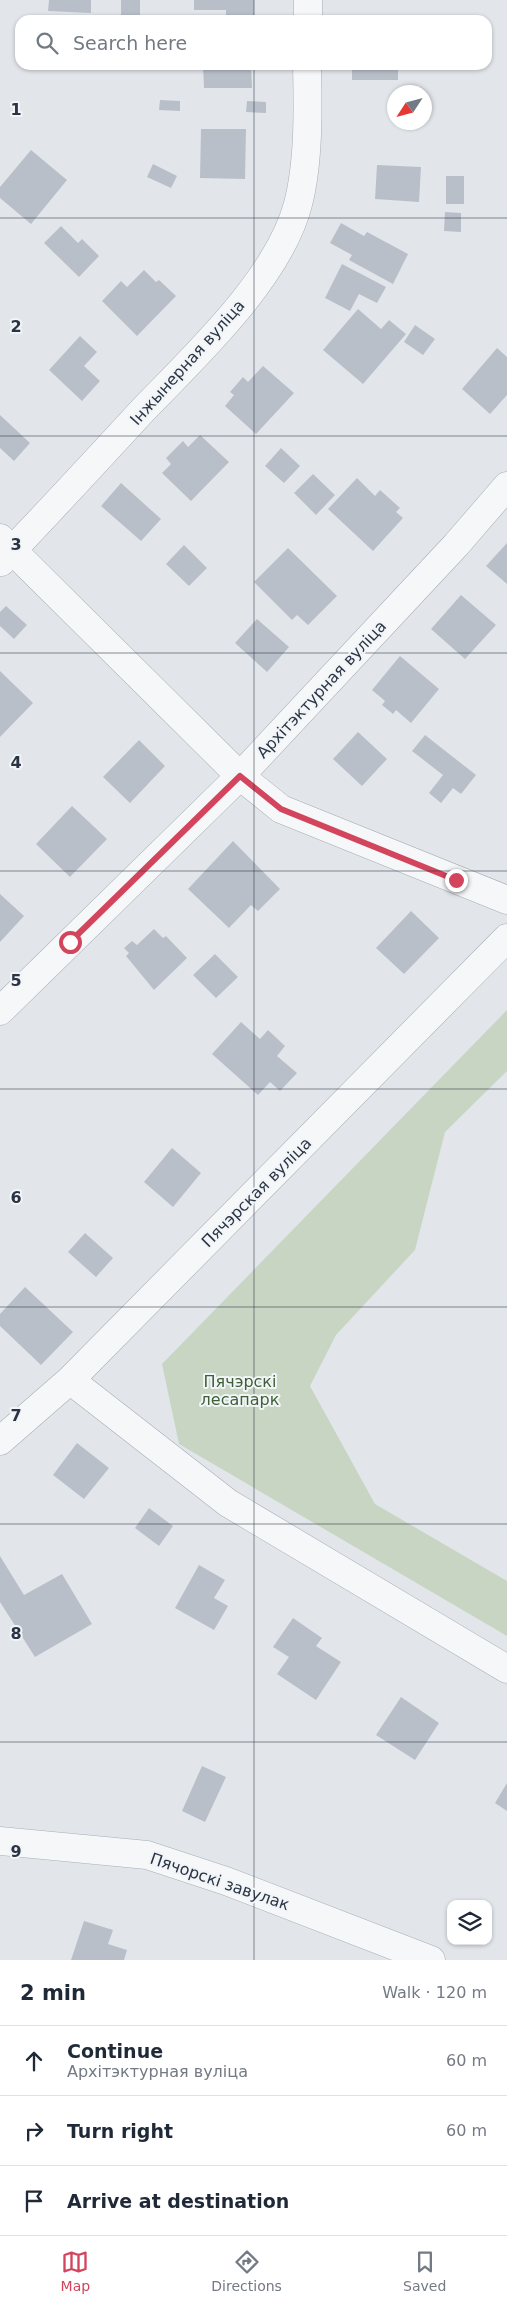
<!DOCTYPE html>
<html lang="en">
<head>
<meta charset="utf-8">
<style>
	body { margin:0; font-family:"DejaVu Sans",sans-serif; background:#f6f6f7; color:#1f2937 }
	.controls { position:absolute; right:15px; bottom:15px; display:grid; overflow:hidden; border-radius:10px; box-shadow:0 1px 4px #0004 }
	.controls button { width:45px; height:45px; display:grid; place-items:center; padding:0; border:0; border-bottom:1px solid #e0e1e3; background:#fff; color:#1f2937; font:25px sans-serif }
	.compass { position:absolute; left:387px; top:85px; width:45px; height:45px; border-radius:50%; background:#fff; box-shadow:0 1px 4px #0004; rotate:234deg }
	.stop { position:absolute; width:15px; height:15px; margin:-11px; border:4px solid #d2455d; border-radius:50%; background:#fff }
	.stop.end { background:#d2455d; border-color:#fff; box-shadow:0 1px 5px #0008 }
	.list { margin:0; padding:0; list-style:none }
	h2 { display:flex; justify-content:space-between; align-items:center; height:65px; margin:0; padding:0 20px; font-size:21px }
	h2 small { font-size:16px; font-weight:400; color:#747a83 }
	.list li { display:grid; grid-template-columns:32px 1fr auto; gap:15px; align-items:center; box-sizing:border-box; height:70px; padding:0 20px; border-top:1px solid #e0e1e3 }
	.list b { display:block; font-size:19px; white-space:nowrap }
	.list p { margin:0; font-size:16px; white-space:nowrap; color:#747a83 }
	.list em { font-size:16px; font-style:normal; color:#747a83 }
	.icon { flex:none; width:28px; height:28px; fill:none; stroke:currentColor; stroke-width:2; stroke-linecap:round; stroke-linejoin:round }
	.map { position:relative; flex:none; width:507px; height:1960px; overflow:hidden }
	.search { position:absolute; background:#fff; box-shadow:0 1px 4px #0004; left:15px; right:15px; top:15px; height:55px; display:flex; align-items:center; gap:12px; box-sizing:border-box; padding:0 18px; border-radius:15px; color:#747a83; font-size:19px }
	.sheet { height:275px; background:#fff }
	nav { display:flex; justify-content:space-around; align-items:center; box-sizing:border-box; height:70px; border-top:1px solid #e0e1e3; background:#fff; font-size:14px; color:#747a83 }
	nav a { display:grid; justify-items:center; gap:2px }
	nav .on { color:#d2455d }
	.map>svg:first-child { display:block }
	.green { fill:#c8d5c3 }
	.building { fill:#b9bfc9 }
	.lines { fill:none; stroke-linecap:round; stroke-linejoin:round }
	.minor-casing { stroke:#a7adb6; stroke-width:29 }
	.minor { stroke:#f5f7f9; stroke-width:28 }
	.route { stroke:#d2455d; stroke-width:6 }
	.grid { fill:none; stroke:#2a3444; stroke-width:1; stroke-opacity:0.55 }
	.labels { text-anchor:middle; stroke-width:4; stroke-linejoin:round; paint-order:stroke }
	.street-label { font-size:16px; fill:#2a3444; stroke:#f2f5f8 }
	.park-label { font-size:16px; fill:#3f6036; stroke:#f2f5f8 }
	.grid-label { font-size:16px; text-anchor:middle; font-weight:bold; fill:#2a3444; stroke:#f2f5f8; stroke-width:4; stroke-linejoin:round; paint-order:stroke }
</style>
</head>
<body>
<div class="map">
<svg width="507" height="1960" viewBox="0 0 507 1960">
	<rect width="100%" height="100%" fill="#e2e6eb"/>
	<!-- green -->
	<path class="green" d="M 507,1010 L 507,1071 L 445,1132 L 415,1250 L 336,1335 L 310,1386 L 375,1504 L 507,1581 L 507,1636 L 179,1444 L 162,1364 Z"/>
	<!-- building -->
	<path class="building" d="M 49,0 L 91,0 L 91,13 L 48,11 Z
		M 121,0 L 140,0 L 140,16 L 121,16 Z
		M 194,0 L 254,0 L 254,20 L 226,20 L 226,10 L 194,10 Z
		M 203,65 L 251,65 L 252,88 L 204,88 Z
		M 352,65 L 398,65 L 398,80 L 352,80 Z
		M 160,100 L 180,101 L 180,111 L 159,110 Z
		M 247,101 L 266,102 L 266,113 L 246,112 Z
		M 201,129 L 246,129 L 245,179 L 200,178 Z
		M 31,150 L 67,180 L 31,224 L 0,198 L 0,187 Z
		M 153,164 L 177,176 L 171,188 L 147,177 Z
		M 377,165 L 421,167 L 419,202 L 375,199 Z
		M 446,176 L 464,176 L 464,204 L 446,204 Z
		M 445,212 L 461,213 L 461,232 L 444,231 Z
		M 341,223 L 364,236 L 367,232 L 408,254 L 393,284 L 349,260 L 352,255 L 330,243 Z
		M 61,226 L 78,243 L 82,239 L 99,256 L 79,277 L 44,243 Z
		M 342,264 L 386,287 L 377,303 L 359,294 L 350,311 L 325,298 Z
		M 144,270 L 156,282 L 159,280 L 176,296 L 137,336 L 102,301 L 121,281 L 127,287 Z
		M 358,309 L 381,329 L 389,320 L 406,334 L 363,384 L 323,350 Z
		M 415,325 L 435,339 L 423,355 L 404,342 Z
		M 80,336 L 97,352 L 84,366 L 100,381 L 82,401 L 49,370 Z
		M 497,348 L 507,357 L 507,395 L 490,414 L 462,389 Z
		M 263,366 L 294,393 L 256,434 L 225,406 L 234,395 L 230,392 L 243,377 L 248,382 Z
		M 0,415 L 30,443 L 14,461 L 0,448 Z
		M 200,435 L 229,462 L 191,501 L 162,473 L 171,464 L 166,458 L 183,441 L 188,447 Z
		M 281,448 L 300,466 L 284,483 L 265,466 Z
		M 313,474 L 335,495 L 316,515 L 294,493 Z
		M 357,478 L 375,496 L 380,490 L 400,508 L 396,512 L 403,518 L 373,551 L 328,509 Z
		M 121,483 L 161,519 L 141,541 L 101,506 Z
		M 507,543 L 507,584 L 486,566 Z
		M 184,545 L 207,568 L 189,586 L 166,564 Z
		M 288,548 L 337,596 L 308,625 L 297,615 L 292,620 L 254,582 Z
		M 461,595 L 496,625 L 465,659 L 431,629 Z
		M 6,606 L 27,625 L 14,639 L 0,626 L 0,612 Z
		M 257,619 L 289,647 L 267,672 L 235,643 Z
		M 400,656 L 439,689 L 411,723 L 396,710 L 393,714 L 382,705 L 385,701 L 372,690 Z
		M 0,671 L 33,703 L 0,737 Z
		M 358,732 L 387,759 L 362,786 L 333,759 Z
		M 425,735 L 476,775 L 461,794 L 453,788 L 441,803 L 429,793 L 443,775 L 412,751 Z
		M 139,740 L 165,766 L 130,803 L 103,777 Z
		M 72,806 L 107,839 L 70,877 L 36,844 Z
		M 233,841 L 280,889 L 258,911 L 251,905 L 229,928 L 188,889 Z
		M 0,894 L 24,916 L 0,942 Z
		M 411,911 L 439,938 L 404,974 L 376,948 Z
		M 154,929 L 163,938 L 166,936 L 187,958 L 154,990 L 126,956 L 129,953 L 124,948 L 132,941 L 137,945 Z
		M 215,954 L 238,977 L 216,998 L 193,975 Z
		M 241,1022 L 260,1039 L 268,1030 L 285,1046 L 277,1056 L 297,1073 L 280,1091 L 270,1082 L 258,1095 L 212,1054 Z
		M 172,1148 L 201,1173 L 173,1207 L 144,1182 Z
		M 85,1233 L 113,1258 L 96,1277 L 68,1252 Z
		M 25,1287 L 73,1332 L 41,1365 L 0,1326 L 0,1314 Z
		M 77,1443 L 109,1468 L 84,1499 L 53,1475 Z
		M 149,1508 L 173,1526 L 159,1546 L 135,1528 Z
		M 0,1556 L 24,1595 L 62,1574 L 92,1624 L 35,1657 L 0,1602 Z
		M 199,1565 L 225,1580 L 214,1598 L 228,1606 L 214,1630 L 175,1608 Z
		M 293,1618 L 322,1638 L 316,1646 L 341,1662 L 316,1700 L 277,1674 L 289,1657 L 273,1647 Z
		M 401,1697 L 439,1723 L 415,1760 L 376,1735 Z
		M 202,1766 L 226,1777 L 205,1822 L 182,1811 Z
		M 507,1783 L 507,1811 L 495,1803 Z
		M 84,1921 L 113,1930 L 108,1944 L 127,1950 L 124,1960 L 71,1960 Z"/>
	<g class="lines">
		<!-- minor casing -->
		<g class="minor-casing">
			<path id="minor" d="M 308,20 L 308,0
				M 0,538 L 240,776 L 281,809 L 507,900
				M 1,562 C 49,512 96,461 143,410 C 195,356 279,278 298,204 C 309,162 308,108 307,65
				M 0,1011 L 240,776 L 456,545 L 507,486
				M 70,1380 L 228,1503 L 507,1669
				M 0,1441 L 70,1380 L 507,938
				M 0,1841 L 147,1855 L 226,1881 L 431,1960"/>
		</g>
		<!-- minor -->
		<use href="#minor" class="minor"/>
	</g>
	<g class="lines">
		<!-- route -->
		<path class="route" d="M 70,942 L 240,776 L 281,809 L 456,880"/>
	</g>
	<!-- grid -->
	<path class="grid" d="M 254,0 L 254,20M 254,65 L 254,1960M 0,218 L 507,218M 0,436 L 507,436M 0,653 L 507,653M 0,871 L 507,871M 0,1089 L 507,1089M 0,1307 L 507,1307M 0,1524 L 507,1524M 0,1742 L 507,1742"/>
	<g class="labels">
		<!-- street labels -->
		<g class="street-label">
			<text transform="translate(187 362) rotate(-48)" y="6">Інжынерная вуліца</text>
			<text transform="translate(321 689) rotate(-47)" y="6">Архітэктурная вуліца</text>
			<text transform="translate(256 1192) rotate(-45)" y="6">Пячэрская вуліца</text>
			<text transform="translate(220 1881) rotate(19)" y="6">Пячорскі завулак</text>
		</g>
		<!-- park labels -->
		<g class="park-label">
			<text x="240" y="1387">Пячэрскі<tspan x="240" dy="18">лесапарк</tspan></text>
		</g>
	</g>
	<g class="grid-label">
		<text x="16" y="115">1</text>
		<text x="16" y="332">2</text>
		<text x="16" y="550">3</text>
		<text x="16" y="768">4</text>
		<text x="16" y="986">5</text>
		<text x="16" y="1203">6</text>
		<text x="16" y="1421">7</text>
		<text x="16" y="1639">8</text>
		<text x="16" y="1857">9</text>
	</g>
</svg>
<div class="controls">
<button><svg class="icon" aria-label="layers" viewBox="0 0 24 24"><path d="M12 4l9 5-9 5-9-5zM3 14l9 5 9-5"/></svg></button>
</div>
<svg class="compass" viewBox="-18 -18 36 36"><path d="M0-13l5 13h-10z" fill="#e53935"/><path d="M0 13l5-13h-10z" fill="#747a83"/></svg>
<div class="stop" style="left:70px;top:942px"></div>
<div class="stop end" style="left:456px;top:880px"></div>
<div class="search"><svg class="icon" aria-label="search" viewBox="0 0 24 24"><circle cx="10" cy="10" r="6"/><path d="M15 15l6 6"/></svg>Search here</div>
</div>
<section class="sheet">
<h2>2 min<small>Walk · 120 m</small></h2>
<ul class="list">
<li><svg class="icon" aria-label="ahead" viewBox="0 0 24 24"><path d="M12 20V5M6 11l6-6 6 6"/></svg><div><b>Continue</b><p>Архітэктурная вуліца</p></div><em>60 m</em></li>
<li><svg class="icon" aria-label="right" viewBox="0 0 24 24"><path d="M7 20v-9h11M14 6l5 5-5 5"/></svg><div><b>Turn right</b></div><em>60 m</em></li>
<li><svg class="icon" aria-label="arrive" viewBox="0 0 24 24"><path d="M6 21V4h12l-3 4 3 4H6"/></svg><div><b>Arrive at destination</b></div></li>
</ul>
</section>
<nav>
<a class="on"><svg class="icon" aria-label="map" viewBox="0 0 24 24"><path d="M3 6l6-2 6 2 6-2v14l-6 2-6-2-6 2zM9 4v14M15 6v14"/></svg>Map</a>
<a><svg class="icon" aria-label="directions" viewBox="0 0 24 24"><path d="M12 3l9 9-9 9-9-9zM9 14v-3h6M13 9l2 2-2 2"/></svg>Directions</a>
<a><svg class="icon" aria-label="saved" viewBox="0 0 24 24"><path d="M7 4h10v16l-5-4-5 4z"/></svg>Saved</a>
</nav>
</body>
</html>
